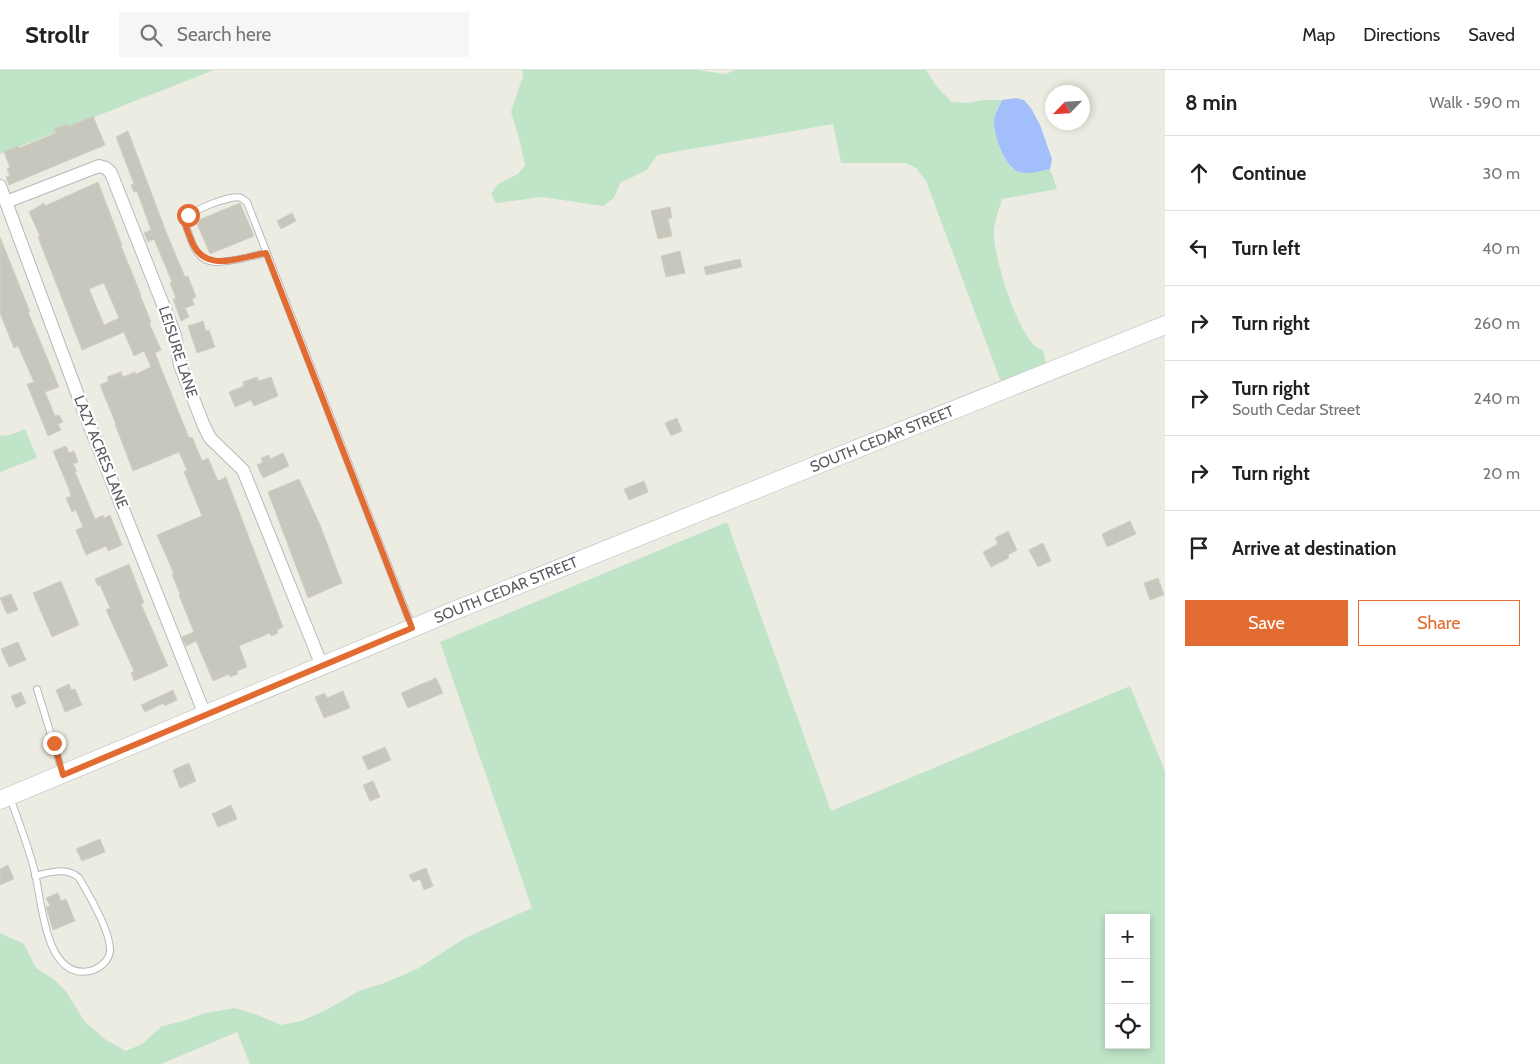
<!DOCTYPE html>
<html lang="en">
<head>
<meta charset="utf-8">
<style>
	body { margin:0; font-family:Cabin,sans-serif; background:#f6f6f6; color:#222 }
	.controls { position:absolute; right:15px; bottom:15px; display:grid; overflow:hidden; border-radius:0px; box-shadow:0 2px 8px #0003 }
	.controls button { width:45px; height:45px; display:grid; place-items:center; padding:0; border:0; border-bottom:1px solid #e0e0e0; background:#fff; color:#222; font:25px sans-serif }
	.compass { position:absolute; left:1045px; top:15px; width:45px; height:45px; border-radius:50%; background:#fff; box-shadow:0 2px 8px #0003; rotate:245deg }
	.stop { position:absolute; width:15px; height:15px; margin:-11px; border:4px solid #e26b32; border-radius:50%; background:#fff }
	.stop.end { background:#e26b32; border-color:#fff; box-shadow:0 1px 5px #0008 }
	.list { margin:0; padding:0; list-style:none }
	h2 { display:flex; justify-content:space-between; align-items:center; height:65px; margin:0; padding:0 20px; font-size:21px }
	h2 small { font-size:16px; font-weight:400; color:#767676 }
	.list li { display:grid; grid-template-columns:32px 1fr auto; gap:15px; align-items:center; box-sizing:border-box; height:75px; padding:0 20px; border-top:1px solid #e0e0e0 }
	.list b { display:block; font-size:19px; white-space:nowrap }
	.list p { margin:0; font-size:16px; white-space:nowrap; color:#767676 }
	.list em { font-size:16px; font-style:normal; color:#767676 }
	.actions { display:flex; gap:10px; padding:15px 20px }
	.actions a { flex:1; padding:11px 0; border:1px solid #e26b32; border-radius:0px; text-align:center; font-size:18px; color:#e26b32 }
	.actions .main { background:#e26b32; color:#fff }
	.icon { flex:none; width:28px; height:28px; fill:none; stroke:currentColor; stroke-width:2; stroke-linecap:round; stroke-linejoin:round }
	.map { position:relative; flex:none; width:1165px; height:994px; overflow:hidden }
	header { display:flex; align-items:center; gap:30px; box-sizing:border-box; height:70px; padding:0 25px; background:#fff; border-bottom:1px solid #e0e0e0 }
	header strong { font-size:24px }
	nav { display:flex; gap:28px; margin-inline-start:auto; font-size:18px }
	.search { width:350px; height:45px; background:#f6f6f6; display:flex; align-items:center; gap:12px; box-sizing:border-box; padding:0 18px; border-radius:0px; color:#767676; font-size:19px }
	main { display:flex }
	aside { flex:1; background:#fff }
	.map>svg:first-child { display:block }
	.green { fill:#bfe4c8; fill-rule:evenodd }
	.water { fill:#a2bffc }
	.building { fill:#c7c7be; stroke:#d1d0c0; fill-rule:evenodd }
	.lines { fill:none; stroke-linecap:round; stroke-linejoin:round }
	.service-casing { stroke:#b7b8be; stroke-width:8 }
	.minor-casing { stroke:#b7b8be; stroke-width:14 }
	.secondary-casing { stroke:#b7b9c0; stroke-width:19 }
	.service { stroke:#fff; stroke-width:6 }
	.minor { stroke:#fff; stroke-width:12 }
	.secondary { stroke:#fff; stroke-width:18 }
	.route { stroke:#e26b32; stroke-width:6 }
	.labels { text-anchor:middle; stroke-width:4.5; stroke-linejoin:round; paint-order:stroke }
	.street-label { font-size:15px; fill:#5a5c62; stroke:#fff }
</style>
</head>
<body>
<header>
<strong>Strollr</strong>
<div class="search"><svg class="icon" aria-label="search" viewBox="0 0 24 24"><circle cx="10" cy="10" r="6"/><path d="M15 15l6 6"/></svg>Search here</div>
<nav><a>Map</a><a>Directions</a><a>Saved</a></nav>
</header>
<main>
<div class="map">
<svg width="1165" height="994" viewBox="0 0 1165 994">
	<rect width="100%" height="100%" fill="#ecece2"/>
	<!-- green -->
	<path class="green" d="M 0,0 L 214,0 L 0,84 Z
		M 522,0 L 696,0 L 726,4 L 735,0 L 926,0 L 936,16 L 952,32 L 968,33 L 983,30 L 1002,30 C 999,37 994,45 994,52 C 994,65 1004,95 1016,101 C 1024,105 1041,101 1050,99 L 1057,119 L 1002,129 C 999,140 993,155 994,166 C 996,194 1015,254 1033,274 C 1035,277 1039,278 1043,280 L 1046,294 L 1001,312 L 926,111 L 916,98 L 906,93 L 841,93 L 833,54 L 657,85 L 647,100 L 620,113 L 614,128 L 603,136 L 542,127 L 496,133 L 491,124 L 498,114 L 518,104 L 525,95 L 520,72 L 511,42 L 523,6 Z
		M 25,359 L 37,388 L 0,402 L 0,366 L 10,365 Z
		M 727,452 L 831,741 L 1130,616 L 1165,701 L 1165,994 L 250,994 L 237,962 L 161,994 L 0,994 L 0,863 L 24,874 L 36,898 L 52,908 L 65,920 L 85,952 L 106,970 L 126,981 L 142,974 L 162,956 L 184,951 L 205,943 L 235,938 L 255,944 L 281,955 L 301,951 L 326,940 L 361,920 L 382,914 L 417,899 L 465,868 L 532,838 L 440,572 ZM 1109,848 L 1146,848 L 1146,975 L 1109,975 Z"/>
	<!-- water -->
	<path class="water" d="M 1016,28 L 1024,30 L 1031,38 L 1040,55 L 1052,89 L 1050,99 C 1041,101 1029,105 1019,102 C 1005,98 994,66 994,52 C 994,45 999,37 1002,30 Z"/>
	<!-- building -->
	<path class="building" d="M 93,46 L 105,75 L 9,115 L 6,107 L 10,105 L 7,99 L 10,97 L 4,82 L 18,76 L 19,78 L 56,63 L 54,59 L 67,54 L 68,57 Z
		M 128,61 L 165,159 L 185,207 L 188,206 L 196,227 L 192,229 L 194,235 L 185,238 L 189,247 L 181,251 L 173,229 L 176,228 L 170,213 L 172,212 L 154,169 L 148,172 L 144,163 L 151,160 L 137,121 L 134,122 L 131,115 L 134,114 L 116,67 Z
		M 98,112 L 122,175 L 121,176 L 141,225 L 140,225 L 151,252 L 149,253 L 161,280 L 155,283 L 189,368 L 192,367 L 202,391 L 208,388 L 218,411 L 226,407 L 283,557 L 277,560 L 278,563 L 271,566 L 270,563 L 239,576 L 247,597 L 237,601 L 238,604 L 230,607 L 229,604 L 213,611 L 196,571 L 186,576 L 182,567 L 194,562 L 179,525 L 180,524 L 172,505 L 174,504 L 157,465 L 202,446 L 184,402 L 187,400 L 179,382 L 133,401 L 115,354 L 116,354 L 100,315 L 109,311 L 107,307 L 121,302 L 123,307 L 135,302 L 136,304 L 151,297 L 144,281 L 134,286 L 124,262 L 82,280 L 38,167 L 40,166 L 29,142 L 44,133 L 45,136 ZM 104,213 L 119,248 L 104,255 L 89,219 Z
		M 240,133 L 254,166 L 210,184 L 196,151 Z
		M 670,137 L 672,148 L 668,149 L 672,166 L 658,169 L 651,141 Z
		M 292,143 L 296,151 L 281,159 L 277,151 Z
		M 0,167 L 30,242 L 28,242 L 59,317 L 45,322 L 55,346 L 59,345 L 63,352 L 58,354 L 61,360 L 48,366 L 27,314 L 34,312 L 18,276 L 14,278 L 0,243 Z
		M 680,181 L 685,203 L 666,207 L 661,186 Z
		M 740,189 L 742,197 L 706,205 L 704,197 Z
		M 203,251 L 206,261 L 209,260 L 215,277 L 197,283 L 188,256 Z
		M 257,307 L 259,311 L 271,307 L 278,326 L 254,336 L 251,330 L 235,337 L 229,322 L 244,316 L 243,312 Z
		M 677,348 L 682,361 L 671,366 L 665,353 Z
		M 66,376 L 69,383 L 74,381 L 78,392 L 73,394 L 77,401 L 75,402 L 95,449 L 103,445 L 104,448 L 110,445 L 122,475 L 108,481 L 106,476 L 86,485 L 76,460 L 83,457 L 76,440 L 72,442 L 66,428 L 71,426 L 69,419 L 53,381 Z
		M 283,383 L 289,396 L 263,408 L 257,395 L 263,392 L 261,388 L 269,385 L 270,389 Z
		M 299,409 L 320,455 L 342,513 L 308,528 L 268,422 Z
		M 644,411 L 648,422 L 629,430 L 624,419 Z
		M 1130,451 L 1136,464 L 1107,477 L 1102,464 Z
		M 1008,461 L 1017,480 L 1008,485 L 1009,488 L 991,497 L 983,482 L 998,474 L 995,468 Z
		M 1043,473 L 1051,491 L 1038,497 L 1029,480 Z
		M 129,494 L 144,533 L 141,534 L 168,596 L 134,611 L 131,603 L 134,601 L 106,540 L 110,538 L 100,515 L 98,516 L 95,509 Z
		M 1158,508 L 1164,525 L 1150,530 L 1144,513 Z
		M 61,511 L 79,555 L 52,567 L 33,523 Z
		M 11,524 L 18,540 L 7,544 L 0,528 Z
		M 18,572 L 26,590 L 9,597 L 1,579 Z
		M 436,608 L 443,623 L 408,638 L 401,623 Z
		M 69,614 L 71,620 L 75,619 L 82,635 L 65,642 L 56,620 Z
		M 173,620 L 177,630 L 165,636 L 164,633 L 145,642 L 141,635 Z
		M 343,621 L 350,638 L 324,648 L 315,627 L 325,623 L 327,628 Z
		M 21,622 L 26,633 L 16,638 L 11,626 Z
		M 385,677 L 391,690 L 368,700 L 362,687 Z
		M 189,693 L 196,711 L 180,718 L 173,700 Z
		M 373,711 L 380,727 L 370,731 L 363,715 Z
		M 231,735 L 237,749 L 218,757 L 212,744 Z
		M 100,769 L 105,782 L 82,791 L 76,779 Z
		M 8,795 L 14,809 L 0,815 L 0,799 Z
		M 426,798 L 433,816 L 424,820 L 420,809 L 413,812 L 409,805 Z
		M 58,823 L 61,831 L 66,829 L 75,851 L 53,860 L 46,837 L 50,836 L 46,828 Z"/>
	<g class="lines">
		<!-- service casing -->
		<g class="service-casing">
			<path id="service" d="M 267,183 C 251,186 233,192 217,192 C 199,193 192,175 188,161 C 186,158 185,154 186,150 C 188,141 232,124 241,128 C 243,129 245,131 247,132 C 302,274 357,416 412,557
				M 37,619 L 63,704
				M 10,728 C 19,752 29,778 35,803 C 42,832 45,910 90,901 C 99,899 109,891 110,881 C 111,863 88,823 79,808 C 68,797 49,802 35,806"/>
		</g>
		<!-- minor casing -->
		<g class="minor-casing">
			<path id="minor" d="M 0,116 L 83,339 L 205,645
				M 6,132 L 99,96 L 106,98 L 111,103 L 175,265 L 180,295 L 204,356 L 210,368 L 243,400 L 322,596"/>
		</g>
		<!-- secondary casing -->
		<g class="secondary-casing">
			<path id="secondary" d="M 0,730 L 451,542 L 1165,255"/>
		</g>
		<!-- service -->
		<use href="#service" class="service"/>
		<!-- minor -->
		<use href="#minor" class="minor"/>
		<!-- secondary -->
		<use href="#secondary" class="secondary"/>
	</g>
	<g class="lines">
		<!-- route -->
		<path class="route" d="M 54,673 L 63,705 L 412,558 L 266,183 C 237,188 202,205 190,167 C 187,159 183,153 188,145"/>
	</g>
	<g class="labels">
		<!-- street labels -->
		<g class="street-label">
			<text transform="translate(178 282) rotate(72)" y="5">LEISURE LANE</text>
			<text transform="translate(882 369) rotate(-22)" y="5">SOUTH CEDAR STREET</text>
			<text transform="translate(101 382) rotate(68)" y="5">LAZY ACRES LANE</text>
			<text transform="translate(506 520) rotate(-22)" y="5">SOUTH CEDAR STREET</text>
		</g>
	</g>
</svg>
<div class="controls">
<button>+</button>
<button>−</button>
<button><svg class="icon" aria-label="locate" viewBox="0 0 24 24"><circle cx="12" cy="12" r="6"/><path d="M12 2v4M12 18v4M2 12h4M18 12h4"/></svg></button>
</div>
<svg class="compass" viewBox="-18 -18 36 36"><path d="M0-13l5 13h-10z" fill="#e53935"/><path d="M0 13l5-13h-10z" fill="#767676"/></svg>
<div class="stop" style="left:188px;top:145px"></div>
<div class="stop end" style="left:54px;top:673px"></div>
</div>
<aside>
<h2>8 min<small>Walk · 590 m</small></h2>
<ul class="list">
<li><svg class="icon" aria-label="ahead" viewBox="0 0 24 24"><path d="M12 20V5M6 11l6-6 6 6"/></svg><div><b>Continue</b></div><em>30 m</em></li>
<li><svg class="icon" aria-label="left" viewBox="0 0 24 24"><path d="M17 20v-9H6M10 6l-5 5 5 5"/></svg><div><b>Turn left</b></div><em>40 m</em></li>
<li><svg class="icon" aria-label="right" viewBox="0 0 24 24"><path d="M7 20v-9h11M14 6l5 5-5 5"/></svg><div><b>Turn right</b></div><em>260 m</em></li>
<li><svg class="icon" aria-label="right" viewBox="0 0 24 24"><path d="M7 20v-9h11M14 6l5 5-5 5"/></svg><div><b>Turn right</b><p>South Cedar Street</p></div><em>240 m</em></li>
<li><svg class="icon" aria-label="right" viewBox="0 0 24 24"><path d="M7 20v-9h11M14 6l5 5-5 5"/></svg><div><b>Turn right</b></div><em>20 m</em></li>
<li><svg class="icon" aria-label="arrive" viewBox="0 0 24 24"><path d="M6 21V4h12l-3 4 3 4H6"/></svg><div><b>Arrive at destination</b></div></li>
</ul>
<div class="actions"><a class="main">Save</a><a>Share</a></div>
</aside>
</main>
</body>
</html>
